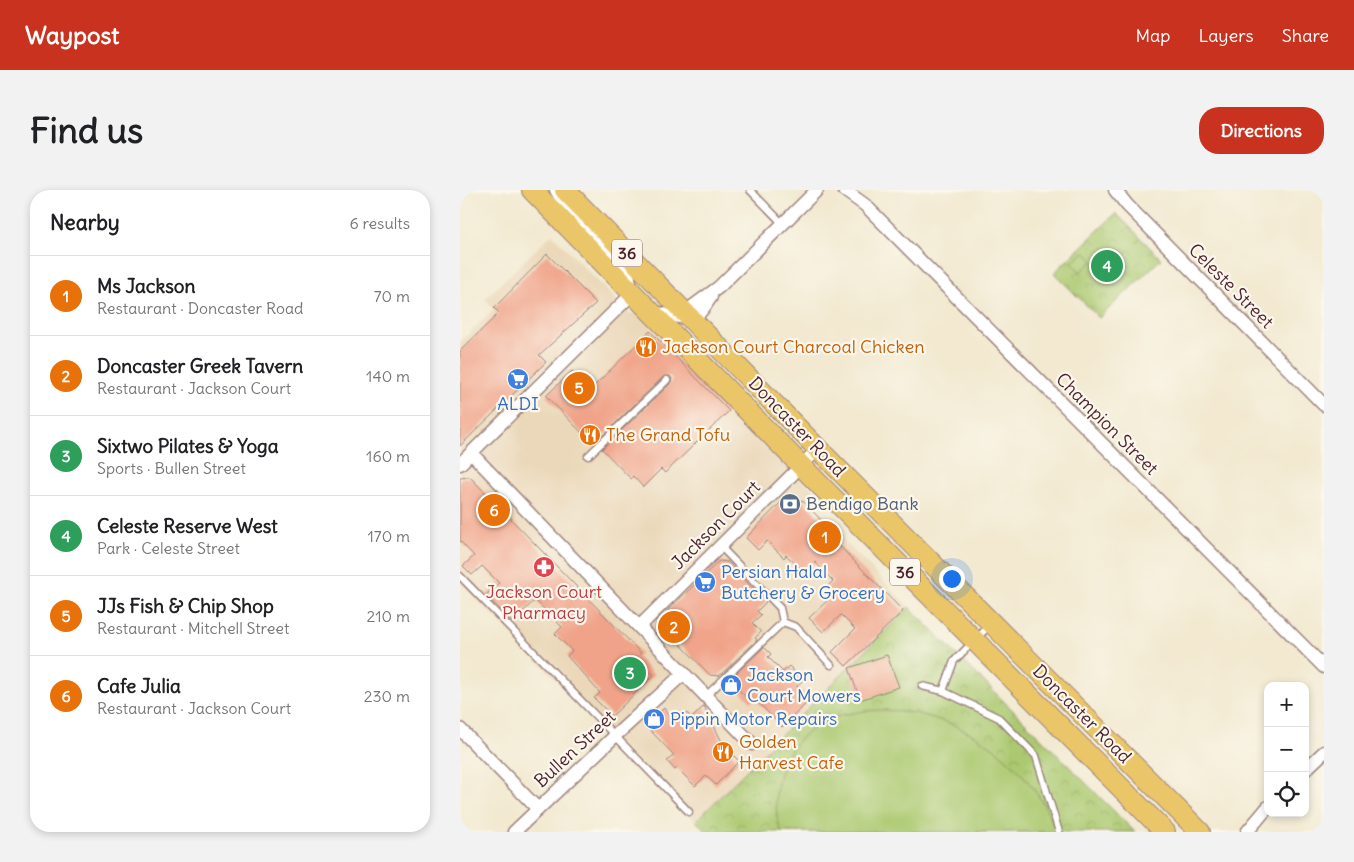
<!DOCTYPE html>
<html lang="en">
<head>
<meta charset="utf-8">
<style>
	body { margin:0; font-family:Delius,sans-serif; background:#f2f2f2; color:#202124 }
	.controls { position:absolute; right:15px; bottom:15px; display:grid; overflow:hidden; border-radius:10px; box-shadow:0 2px 8px #0003 }
	.controls button { width:45px; height:45px; display:grid; place-items:center; padding:0; border:0; border-bottom:1px solid #e0e0e0; background:#fff; color:#202124; font:25px sans-serif }
	.you { position:absolute; left:491px; top:388px; width:18px; height:18px; margin:-12px; border:4px solid #fff; border-radius:50%; background:#1a73e8; box-shadow:0 0 0 8px #1a73e833 }
	.badge { display:grid; place-items:center; width:32px; height:32px; border-radius:50%; background:#c8321e; color:#fff; font-size:16px; font-weight:700 }
	.pin { position:absolute; translate:-50% -50%; border:2px solid #fff; box-shadow:0 1px 5px #0006 }
	.list { margin:0; padding:0; list-style:none }
	h2 { display:flex; justify-content:space-between; align-items:center; height:65px; margin:0; padding:0 20px; font-size:21px }
	h2 small { font-size:16px; font-weight:400; color:#757577 }
	.list li { display:grid; grid-template-columns:32px 1fr auto; gap:15px; align-items:center; box-sizing:border-box; height:80px; padding:0 20px; border-top:1px solid #e0e0e0 }
	.list b { display:block; font-size:19px; white-space:nowrap }
	.list p { margin:0; font-size:16px; white-space:nowrap; color:#757577 }
	.list em { font-size:16px; font-style:normal; color:#757577 }
	.icon { flex:none; width:28px; height:28px; fill:none; stroke:currentColor; stroke-width:2; stroke-linecap:round; stroke-linejoin:round }
	.map { position:relative; flex:none; width:864px; height:642px; overflow:hidden; border-radius:20px }
	header { display:flex; align-items:center; gap:30px; box-sizing:border-box; height:70px; padding:0 25px; background:#c8321e; color:#fff }
	header strong { font-size:24px }
	nav { display:flex; gap:28px; margin-inline-start:auto; font-size:18px }
	.intro { display:flex; align-items:center; justify-content:space-between; box-sizing:border-box; height:120px; padding:0 30px }
	h1 { margin:0; font-size:35px }
	.button { padding:12px 22px; border-radius:20px; background:#c8321e; color:#fff; font-size:18px; font-weight:700 }
	main { display:flex; gap:30px; padding:0 30px }
	aside { flex:1; background:#fff; border-radius:20px; box-shadow:0 2px 8px #0003 }
	.map>svg:first-child { display:block }
	.built { fill:#ebd8ba }
	.park { fill:url(#park-crowns); stroke:#7a744e }
	.pitch { fill:#abc970; stroke:#7a744e }
	.building { fill:#f0a388 }
	.lines { fill:none; stroke-linecap:round; stroke-linejoin:round }
	.service-casing { stroke:#9e847e; stroke-width:9 }
	.minor-casing { stroke:#9e847e; stroke-width:15 }
	.primary-casing { stroke:#9e847e; stroke-width:22 }
	.service { stroke:#fff; stroke-width:6 }
	.minor { stroke:#fff; stroke-width:12 }
	.primary { stroke:#ebc669; stroke-width:20 }
	.labels { text-anchor:middle; stroke-width:4.5; stroke-linejoin:round; paint-order:stroke }
	.shield { fill:#fbf7ec; stroke:#7f6065; stroke-width:1 }
	.shield-label { font-size:16px; font-weight:bold; fill:#4a1f2b }
	.street-label { font-size:18px; fill:#4a1f2b; stroke:#fbf7ec }
	.food-label { font-size:18px; fill:#c56008; stroke:#fbf7ec; text-anchor:start }
	.shop-label { font-size:18px; fill:#366cbe; stroke:#fbf7ec; text-anchor:start }
	.service-label { font-size:18px; fill:#4e5e75; stroke:#fbf7ec; text-anchor:start }
	.health-label { font-size:18px; fill:#be3a42; stroke:#fbf7ec }
</style>
</head>
<body>
<header>
<strong>Waypost</strong>
<nav><a>Map</a><a>Layers</a><a>Share</a></nav>
</header>
<div class="intro"><h1>Find us</h1><a class="button">Directions</a></div>
<main>
<aside>
<h2>Nearby<small>6 results</small></h2>
<ul class="list">
<li><span class="badge" style="background:#e8710a">1</span><div><b>Ms Jackson</b><p>Restaurant · Doncaster Road</p></div><em>70 m</em></li>
<li><span class="badge" style="background:#e8710a">2</span><div><b>Doncaster Greek Tavern</b><p>Restaurant · Jackson Court</p></div><em>140 m</em></li>
<li><span class="badge" style="background:#2e9e5b">3</span><div><b>Sixtwo Pilates &amp; Yoga</b><p>Sports · Bullen Street</p></div><em>160 m</em></li>
<li><span class="badge" style="background:#2e9e5b">4</span><div><b>Celeste Reserve West</b><p>Park · Celeste Street</p></div><em>170 m</em></li>
<li><span class="badge" style="background:#e8710a">5</span><div><b>JJs Fish &amp; Chip Shop</b><p>Restaurant · Mitchell Street</p></div><em>210 m</em></li>
<li><span class="badge" style="background:#e8710a">6</span><div><b>Cafe Julia</b><p>Restaurant · Jackson Court</p></div><em>230 m</em></li>
</ul>
</aside>
<div class="map">
<svg width="864" height="642" viewBox="0 0 864 642">
	<defs>
		<pattern id="park-crowns" width="20" height="18" patternUnits="userSpaceOnUse" patternTransform="scale(1.25)"><rect width="20" height="18" fill="#abc970"/><path d="M2 6a3 3 0 1 1 6 0M12 15a3 3 0 1 1 6 0" fill="none" stroke="#95ac61"/></pattern>
	</defs>
	<rect width="100%" height="100%" fill="#fbf7ec"/>
	<filter id="ink" filterUnits="userSpaceOnUse"><feTurbulence type="fractalNoise" baseFrequency=".02" numOctaves="2"/><feDisplacementMap in="SourceGraphic" scale="10" xChannelSelector="R" yChannelSelector="G"/><feConvolveMatrix kernelMatrix="1 2 1 2 8 2 1 2 1" color-interpolation-filters="sRGB"/></filter>
	<filter id="wash" filterUnits="userSpaceOnUse"><feTurbulence type="fractalNoise" baseFrequency=".0096" numOctaves="4" result="noise"/><feDisplacementMap in="SourceGraphic" scale="20" xChannelSelector="R" yChannelSelector="G"/><feGaussianBlur stdDeviation="1.12" result="paint"/><feColorMatrix in="noise" values="0 0 0 0 0 0 0 0 0 0 0 0 0 0 0 0 0 1.4 0 .05"/><feComposite in="paint" operator="in"/></filter>
	<g filter="url(#wash)">
		<rect width="100%" height="100%" fill="#f2e9d0"/>
		<!-- built -->
		<path class="built" d="M 92,44 L 168,123 L 179,124 L 356,303 L 354,321 L 449,417 L 236,631 L 0,392 L 0,152 L 34,119 L 25,109 Z"/>
		<!-- park -->
		<path class="park" d="M 656,23 L 701,69 L 639,128 L 594,83 Z
			M 449,417 L 675,642 L 247,642 L 236,631 Z"/>
		<!-- pitch -->
		<path class="pitch" d="M 625,62 L 633,71 L 620,82 L 612,72 Z
			M 420,520 C 499,521 568,568 597,642 L 321,642 C 308,602 321,555 360,534 C 378,524 399,521 420,520 Z"/>
		<g id="blocks">
			<!-- building -->
			<path class="building" d="M 87,64 L 136,113 L 79,165 L 86,172 L 0,256 L 0,161 L 39,123 L 34,118 Z
				M 190,141 L 269,221 L 205,283 L 201,279 L 183,297 L 173,286 L 171,289 L 142,259 L 210,194 L 212,189 L 210,186 L 204,186 L 136,252 L 134,250 L 131,252 L 86,206 L 112,181 L 130,200 Z
				M 10,287 L 181,463 L 177,467 L 194,485 L 152,526 L 134,508 L 140,503 L 107,466 L 112,461 L 95,444 L 102,437 L 75,410 L 52,432 L 26,405 L 39,393 L 22,376 L 12,385 L 3,376 L 14,366 L 0,351 L 0,288 Z
				M 327,306 L 344,312 L 362,331 L 358,334 L 443,421 L 386,476 L 372,462 L 395,439 L 381,425 L 363,442 L 349,428 L 371,407 L 364,400 L 373,391 L 355,372 L 345,382 L 326,365 L 324,368 L 307,351 L 298,360 L 286,348 Z
				M 259,371 L 268,372 L 306,412 L 297,421 L 301,425 L 292,433 L 301,442 L 295,448 L 297,450 L 259,486 L 250,485 L 202,435 L 209,419 Z
				M 304,457 L 311,464 L 308,467 L 323,482 L 329,476 L 343,490 L 337,496 L 350,510 L 322,537 L 295,509 L 291,512 L 277,498 L 274,501 L 266,493 Z
				M 427,465 L 439,497 L 400,510 L 389,478 Z
				M 244,516 L 264,556 L 279,571 L 256,595 L 246,586 L 235,596 L 217,578 L 215,580 L 207,571 L 214,565 L 186,536 L 204,518 L 208,524 L 216,522 L 228,524 L 232,528 Z"/>
		</g>
	</g>
	<g filter="url(#ink)">
		<use href="#blocks" fill-opacity="0" stroke="#9e847e" stroke-width="1"/>
		<g class="lines">
			<!-- service casing -->
			<g class="service-casing">
				<path id="service" d="M 290,0 L 323,34
					M 128,266 L 207,190
					M 0,386 L 229,622
					M 323,432 L 336,437 L 371,475
					M 462,496 L 483,501 L 539,528 L 576,566 L 599,642
					M 483,501 L 494,471 L 531,434
					M 246,506 L 323,432 L 320,418 L 260,356"/>
			</g>
			<!-- minor casing -->
			<g class="minor-casing">
				<path id="minor" d="M 384,0 L 405,15 L 864,477
					M 655,0 L 667,15 L 864,215
					M 191,121 C 204,124 227,132 239,123 C 244,119 247,112 251,107
					M 225,122 L 259,97 L 357,0
					M 11,263 L 292,554
					M 0,274 L 172,104 L 169,88 L 162,74 L 106,17 L 96,0
					M 179,437 L 358,259
					M 0,539 L 78,619
					M 845,580 L 864,562
					M 54,642 L 156,545 L 224,483
					M 787,642 L 808,617"/>
			</g>
			<!-- primary casing -->
			<g class="primary-casing">
				<path id="primary" d="M 72,0 L 360,295 L 705,642
					M 105,0 L 358,259 L 740,642"/>
			</g>
			<!-- service -->
			<use href="#service" class="service"/>
			<!-- minor -->
			<use href="#minor" class="minor"/>
			<!-- primary -->
			<use href="#primary" class="primary"/>
		</g>
	</g>
	<!-- icons -->
	<defs>
		<g id="restaurant-disc" transform="scale(1.125)"><circle r="9.5" fill="#e8710a" stroke="#fbf7ec"/><path d="M-5-6h1v4h1v-4h1v4h1v-4h1v5L-1.5 .5V6h-2V.5L-5-1ZM5-6V6H3V1.5H1.5Q1.5-4 5-6Z" fill="#fff"/></g>
		<g id="supermarket-disc" transform="scale(1.125)"><circle r="9.5" fill="#3f7fe0" stroke="#fbf7ec"/><path d="M-6-5.5h2.5l.6 2H6L4.5 2H-2.5L-4.4-4H-6ZM-1.5 3.2a1.3 1.3 0 1 0 .1 0ZM3 3.2a1.3 1.3 0 1 0 .1 0Z" fill="#fff"/></g>
		<g id="bank-disc" transform="scale(1.125)"><circle r="9.5" fill="#5c6f8a" stroke="#fbf7ec"/><path d="M-6-4H6V4H-6ZM0-2.3a2.3 2.3 0 1 0 0 4.6a2.3 2.3 0 1 0 0-4.6Z" fill="#fff"/></g>
		<g id="pharmacy-disc" transform="scale(1.125)"><circle r="9.5" fill="#e0444e" stroke="#fbf7ec"/><path d="M-2-6h4v4h4v4h-4v4h-4v-4h-4v-4h4Z" fill="#fff"/></g>
		<g id="shop-disc" transform="scale(1.125)"><circle r="9.5" fill="#3f7fe0" stroke="#fbf7ec"/><path d="M-5-2.5h2.3a2.7 3.5 0 0 1 5.4 0H5L5.5 6h-11ZM-1.5-2.5h3a1.5 2.3 0 0 0-3 0Z" fill="#fff"/></g>
	</defs>
	<g fill-rule="evenodd">
		<use href="#restaurant-disc" x="186" y="157"/>
		<use href="#supermarket-disc" x="58" y="189"/>
		<use href="#restaurant-disc" x="130" y="245"/>
		<use href="#bank-disc" x="330" y="314"/>
		<use href="#pharmacy-disc" x="84" y="377"/>
		<use href="#supermarket-disc" x="245" y="392"/>
		<use href="#shop-disc" x="271" y="495"/>
		<use href="#shop-disc" x="194" y="529"/>
		<use href="#restaurant-disc" x="263" y="562"/>
	</g>
	<g class="labels">
		<!-- shield labels -->
		<g class="shield">
			<rect x="152" y="49.5" width="30" height="27" rx="4"/>
			<rect x="430" y="368.5" width="30" height="27" rx="4"/>
		</g>
		<g class="shield-label">
			<text x="167" y="69">36</text>
			<text x="445" y="388">36</text>
		</g>
		<!-- street labels -->
		<g class="street-label">
			<text transform="translate(771 96) rotate(45)" y="6">Celeste Street</text>
			<text transform="translate(647 234) rotate(45)" y="6">Champion Street</text>
			<text transform="translate(337 237) rotate(46)" y="6">Doncaster Road</text>
			<text transform="translate(256 335) rotate(-45)" y="6">Jackson Court</text>
			<text transform="translate(622 524) rotate(45)" y="6">Doncaster Road</text>
			<text transform="translate(115 559) rotate(-43)" y="6">Bullen Street</text>
		</g>
		<!-- food labels -->
		<g class="food-label">
			<text x="202" y="163">Jackson Court Charcoal Chicken</text>
			<text x="146" y="251">The Grand Tofu</text>
			<text x="279" y="558">Golden<tspan x="279" dy="21">Harvest Cafe</tspan></text>
		</g>
		<!-- shop labels -->
		<g class="shop-label">
			<text x="58" y="220" text-anchor="middle">ALDI</text>
			<text x="261" y="388">Persian Halal<tspan x="261" dy="21">Butchery &amp; Grocery</tspan></text>
			<text x="287" y="491">Jackson<tspan x="287" dy="21">Court Mowers</tspan></text>
			<text x="210" y="535">Pippin Motor Repairs</text>
		</g>
		<!-- service labels -->
		<g class="service-label">
			<text x="346" y="320">Bendigo Bank</text>
		</g>
		<!-- health labels -->
		<g class="health-label">
			<text x="84" y="408">Jackson Court<tspan x="84" dy="21">Pharmacy</tspan></text>
		</g>
	</g>
</svg>
<div class="controls">
<button>+</button>
<button>−</button>
<button><svg class="icon" aria-label="locate" viewBox="0 0 24 24"><circle cx="12" cy="12" r="6"/><path d="M12 2v4M12 18v4M2 12h4M18 12h4"/></svg></button>
</div>
<div class="you"></div>
<div class="pin badge" style="left:365px;top:347px;background:#e8710a">1</div>
<div class="pin badge" style="left:214px;top:437px;background:#e8710a">2</div>
<div class="pin badge" style="left:170px;top:483px;background:#2e9e5b">3</div>
<div class="pin badge" style="left:647px;top:76px;background:#2e9e5b">4</div>
<div class="pin badge" style="left:119px;top:198px;background:#e8710a">5</div>
<div class="pin badge" style="left:34px;top:320px;background:#e8710a">6</div>
</div>
</main>
</body>
</html>
